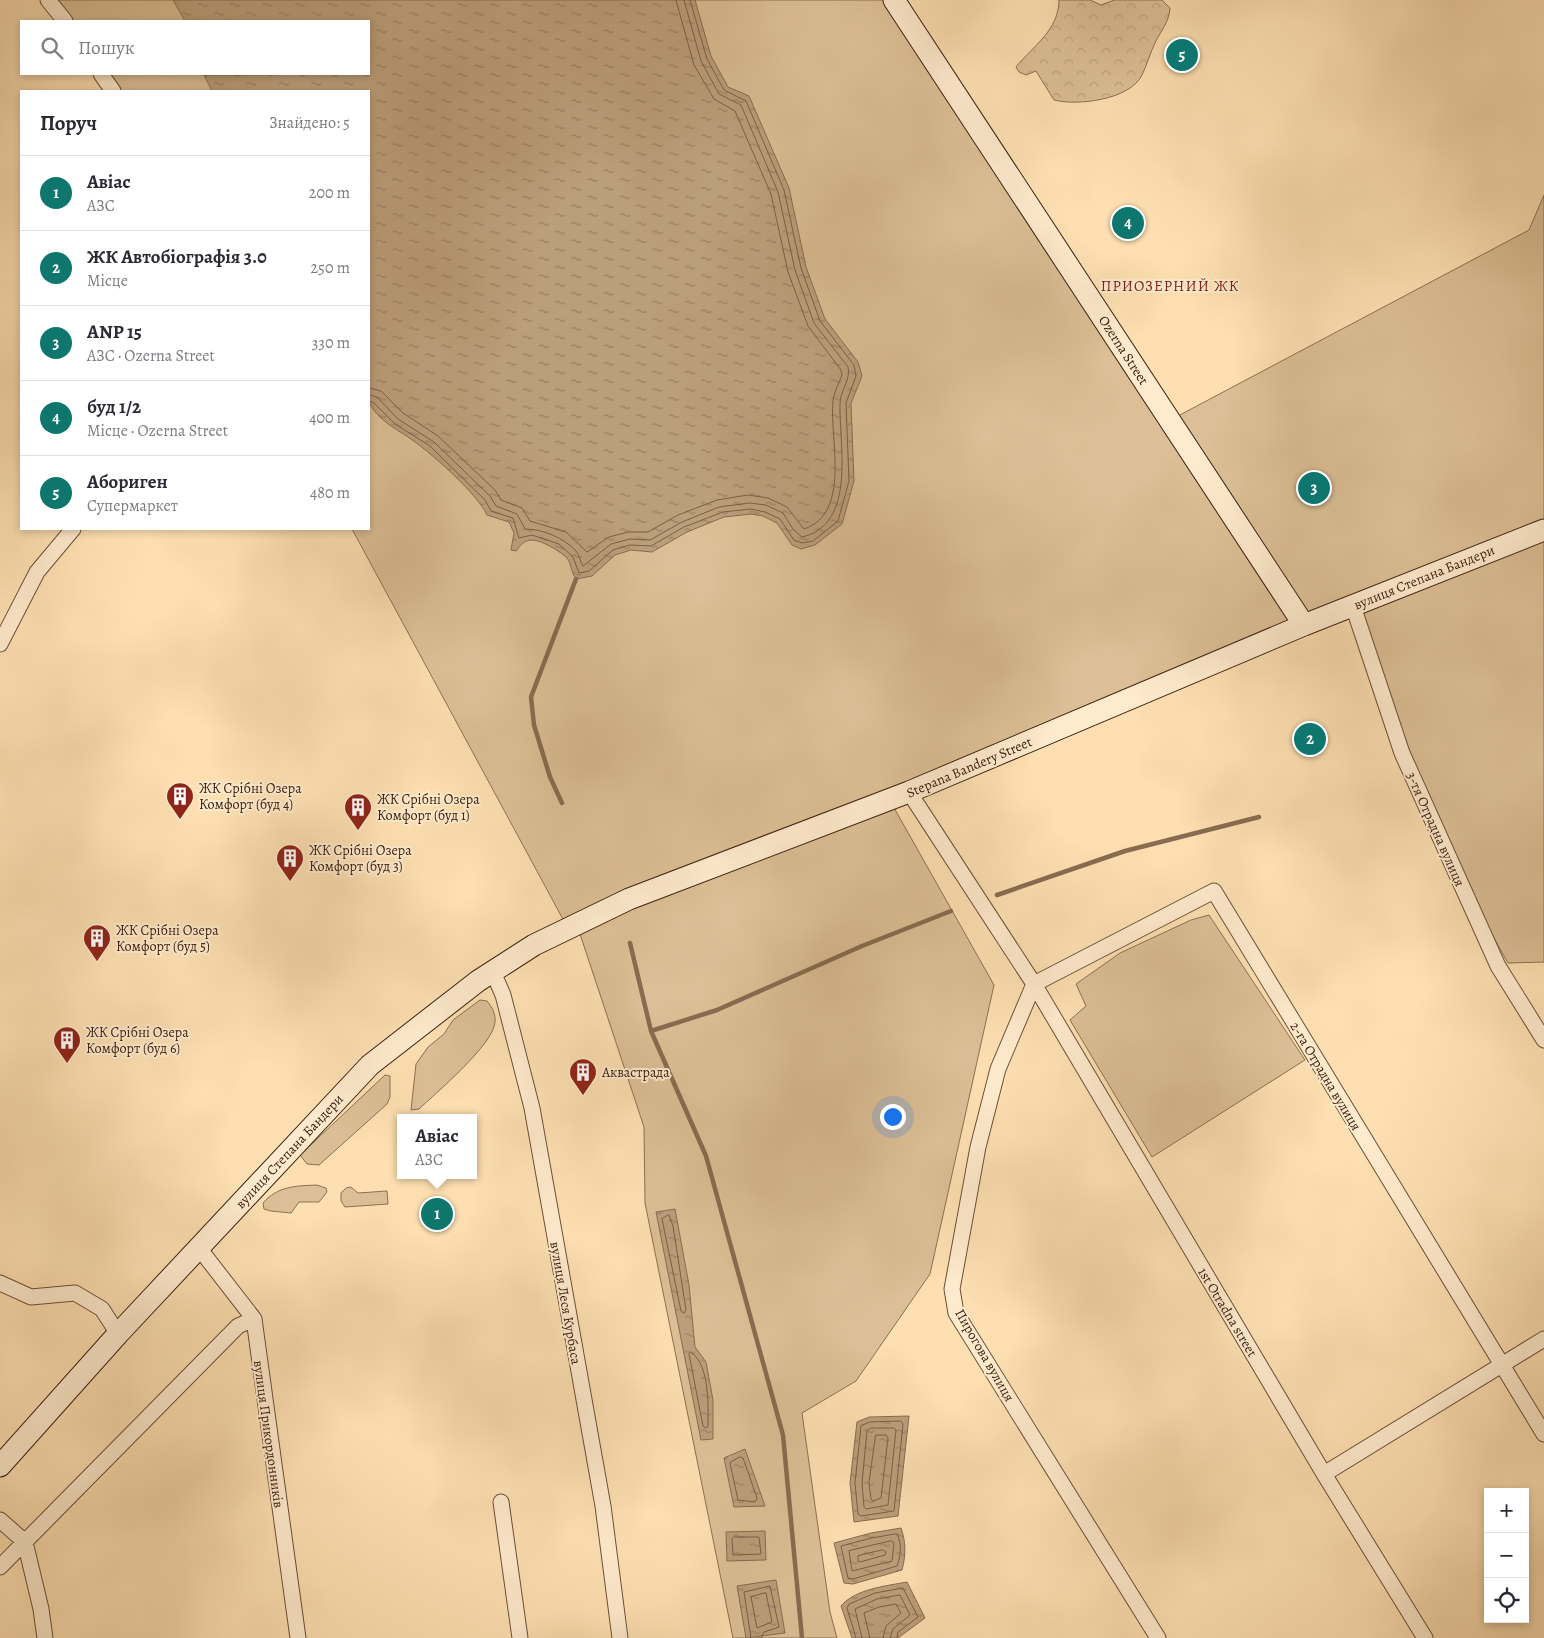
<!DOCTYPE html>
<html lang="uk">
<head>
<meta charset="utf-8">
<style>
	body { margin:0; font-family:Alegreya,serif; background:#f7f7f7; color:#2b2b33 }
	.controls { position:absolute; right:15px; bottom:15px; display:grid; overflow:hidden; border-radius:0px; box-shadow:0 2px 8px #0003 }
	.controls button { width:45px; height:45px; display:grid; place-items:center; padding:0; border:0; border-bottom:1px solid #e1e1e2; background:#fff; color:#2b2b33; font:25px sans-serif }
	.you { position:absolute; left:892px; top:1116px; width:18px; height:18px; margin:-12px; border:4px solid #fff; border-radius:50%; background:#1a73e8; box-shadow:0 0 0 8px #1a73e833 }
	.badge { display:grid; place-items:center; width:32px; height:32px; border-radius:50%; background:#0f766e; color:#fff; font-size:16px; font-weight:700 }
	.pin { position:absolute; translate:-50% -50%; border:2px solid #fff; box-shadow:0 1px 5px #0006 }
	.popup { position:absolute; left:397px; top:1114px; width:80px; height:65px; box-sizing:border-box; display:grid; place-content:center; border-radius:0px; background:#fff; filter:drop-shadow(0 1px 4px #0005); font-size:16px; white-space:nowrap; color:#7c7c81 }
	.popup b { font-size:19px; color:#2b2b33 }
	.popup::after { content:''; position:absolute; left:50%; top:100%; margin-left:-10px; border:10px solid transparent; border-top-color:#fff }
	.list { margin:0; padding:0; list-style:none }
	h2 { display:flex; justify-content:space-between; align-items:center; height:65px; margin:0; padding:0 20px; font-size:21px }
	h2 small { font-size:16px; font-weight:400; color:#7c7c81 }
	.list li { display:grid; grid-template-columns:32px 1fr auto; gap:15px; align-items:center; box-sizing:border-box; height:75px; padding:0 20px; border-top:1px solid #e1e1e2 }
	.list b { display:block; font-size:19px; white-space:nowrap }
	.list p { margin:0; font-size:16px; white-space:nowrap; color:#7c7c81 }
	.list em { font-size:16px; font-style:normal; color:#7c7c81 }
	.icon { flex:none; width:28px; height:28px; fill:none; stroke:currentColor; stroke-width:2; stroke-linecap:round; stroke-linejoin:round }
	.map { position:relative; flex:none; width:1544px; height:1638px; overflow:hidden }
	.search { position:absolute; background:#fff; box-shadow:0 2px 8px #0003; left:20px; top:20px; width:350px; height:55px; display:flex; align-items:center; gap:12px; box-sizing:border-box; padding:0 18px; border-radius:0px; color:#7c7c81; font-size:19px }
	.panel { position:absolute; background:#fff; box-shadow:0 2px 8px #0003; left:20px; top:90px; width:350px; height:440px; border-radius:0px }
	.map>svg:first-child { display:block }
	.green { fill:#dcbf96; stroke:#8c7053 }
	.forest { fill:url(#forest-crowns); stroke:#8c7053 }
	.water { fill:url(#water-ripples); stroke:#886c50 }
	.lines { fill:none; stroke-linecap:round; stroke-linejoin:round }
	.shore { stroke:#7c5f45; stroke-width:1 }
	.stream { stroke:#886c50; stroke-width:4.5 }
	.street-casing { stroke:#6c5038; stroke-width:17 }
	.secondary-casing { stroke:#3c2010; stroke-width:23 }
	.street { stroke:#feeacc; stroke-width:15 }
	.secondary { stroke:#feeacc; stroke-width:21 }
	.labels { text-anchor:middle; stroke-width:4; stroke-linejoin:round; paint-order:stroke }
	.street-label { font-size:14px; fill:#3c2010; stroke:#feeacc }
	.poi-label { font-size:14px; fill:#3c2010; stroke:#feeacc; text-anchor:start }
	.neighbourhood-label { font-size:15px; letter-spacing:1px; fill:#7a1f14; stroke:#feeacc }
</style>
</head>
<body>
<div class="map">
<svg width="1544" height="1638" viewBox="0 0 1544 1638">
	<defs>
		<pattern id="forest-crowns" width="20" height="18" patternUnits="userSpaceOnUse" patternTransform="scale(1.25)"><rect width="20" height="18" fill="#dcbf96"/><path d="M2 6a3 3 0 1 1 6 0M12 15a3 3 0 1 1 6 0" fill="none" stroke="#bea480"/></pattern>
		<pattern id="water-ripples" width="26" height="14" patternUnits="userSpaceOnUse" patternTransform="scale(1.25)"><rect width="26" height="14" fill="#bb9e7a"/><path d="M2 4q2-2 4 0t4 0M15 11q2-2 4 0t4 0" fill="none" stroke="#998063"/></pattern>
	</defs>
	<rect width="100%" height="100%" fill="#fddfb1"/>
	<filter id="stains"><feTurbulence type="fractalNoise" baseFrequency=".004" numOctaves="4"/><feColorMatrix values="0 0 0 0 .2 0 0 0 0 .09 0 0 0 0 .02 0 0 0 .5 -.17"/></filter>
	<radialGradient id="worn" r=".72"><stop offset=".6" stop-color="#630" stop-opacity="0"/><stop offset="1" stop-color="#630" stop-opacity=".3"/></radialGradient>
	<!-- green -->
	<path class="green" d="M 57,0 L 886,0 L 1294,622 L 565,923 L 352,529 L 369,529 L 369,91 L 121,91 L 110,74 L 369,74 L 369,21 L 74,21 Z
		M 1544,195 L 1544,522 L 1307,617 L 1176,417 L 1529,230 Z
		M 1544,537 L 1544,962 L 1508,963 C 1494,938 1479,912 1467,886 C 1424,798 1391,703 1361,610 Z
		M 893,806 L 994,985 L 930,1274 L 856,1381 L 802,1413 L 830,1612 L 837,1638 L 733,1638 L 645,1203 L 644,1127 L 579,931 L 632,906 Z
		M 1209,915 L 1305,1060 L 1152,1157 L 1070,1020 L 1086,1006 L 1076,984 L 1120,953 L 1191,920 Z
		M 480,1000 L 487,1001 C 492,1007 496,1014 495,1022 C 494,1044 436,1093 419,1109 L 411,1110 L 416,1064 L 428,1047 L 444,1034 L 453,1020 Z
		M 385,1075 L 390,1076 L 390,1097 L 387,1104 L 319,1165 L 307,1164 L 300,1155 Z
		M 317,1185 L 326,1188 L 327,1192 L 319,1202 L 299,1202 L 291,1213 L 271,1211 L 264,1209 L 263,1203 C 278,1186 295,1186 317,1185 Z
		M 351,1187 L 358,1193 L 387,1191 L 388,1204 L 345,1207 L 341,1201 L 341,1193 L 346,1188 Z"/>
	<!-- forest -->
	<path class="forest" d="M 1059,0 L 1090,0 L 1101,5 L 1114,0 L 1162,0 L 1170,8 C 1169,23 1161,30 1155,43 C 1150,53 1147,65 1142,75 C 1130,100 1077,106 1054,100 L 1036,71 L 1026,75 L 1019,72 L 1016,67 C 1033,46 1059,30 1059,0 Z"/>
	<!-- water -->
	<path class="water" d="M 173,0 L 695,0 L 711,56 L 728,87 L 749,96 L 789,188 L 806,267 L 825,319 L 858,362 L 862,376 L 851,403 L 854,481 L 842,524 L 815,545 L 801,549 L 792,545 L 777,523 L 763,516 L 751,514 L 724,517 L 687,532 L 652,552 L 631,550 L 615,555 L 592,576 L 576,579 C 571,572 571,563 567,558 C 560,551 541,540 532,540 C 524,540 520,546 516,551 L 511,550 L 514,533 L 509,522 L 487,515 C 478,494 428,450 408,437 C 393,427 377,419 369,402 L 369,91 L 212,91 L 204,75 L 369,74 L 369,21 L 185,21 Z
		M 675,1209 L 689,1285 L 695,1347 L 706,1362 L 713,1400 L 713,1439 L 701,1440 L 656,1212 Z
		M 909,1416 L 898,1516 L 854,1522 L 850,1483 L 857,1422 L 869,1417 Z
		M 745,1449 L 765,1506 L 734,1507 L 724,1458 Z
		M 901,1528 C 906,1542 906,1555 902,1570 L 853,1584 L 844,1583 L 834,1543 L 871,1533 Z
		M 765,1531 L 766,1560 L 727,1561 L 726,1532 Z
		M 776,1580 L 785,1633 L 746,1638 L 737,1586 Z
		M 907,1582 L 925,1618 L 898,1638 L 852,1638 L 841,1606 C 855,1589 886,1586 907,1582 Z"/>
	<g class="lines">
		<!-- shore -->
		<path class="shore" d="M 369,388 L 381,391 L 403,413 L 438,436 L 495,490 L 501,500 L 522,508 L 530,521 L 566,532 L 587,552 L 609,537 L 628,532 L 648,532 L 678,515 L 717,500 L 748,495 L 768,498 L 787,507 L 804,529 C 852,513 829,437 833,401 C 834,392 839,383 842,375 L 841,370 L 808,326 L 788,272 L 771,194 L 735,111 L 714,99 L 694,65 L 676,0
			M 369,395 L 377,397 L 398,419 L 434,442 L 490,496 L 496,506 L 517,514 L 525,529 C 543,529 564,538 576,551 C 580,556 580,562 583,566 L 611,544 L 630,539 L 650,540 L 682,522 L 719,507 L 749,503 L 766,505 L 783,513 L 793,529 L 802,537 C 857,525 839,444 840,404 C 840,390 851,381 848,367 L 814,323 L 795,270 L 778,192 L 741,105 L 719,94 L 701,61 L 684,0
			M 369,401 L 374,403 L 395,424 L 430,446 L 485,500 L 491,511 L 513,518 L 519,538 L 532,535 L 559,544 L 573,557 L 579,573 L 589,571 L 613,550 L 630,545 L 651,546 L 684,527 L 723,512 L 751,509 L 765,512 L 780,519 L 794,540 L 802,543 L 813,541 L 838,521 L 849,481 L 846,403 L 856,376 L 854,365 L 820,321 L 801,268 L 784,190 L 746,101 L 724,90 L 707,59 L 690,0
			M 669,1215 L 673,1226 L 686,1310 L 684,1313 L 681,1311 L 662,1219 Z
			M 691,1352 C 710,1366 708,1404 708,1426 L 706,1428 L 703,1426 L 689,1354 Z
			M 870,1422 L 901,1421 L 903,1424 L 894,1511 L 861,1516 L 858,1514 L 855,1483 L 861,1426 Z
			M 871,1428 L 894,1428 L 896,1430 L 888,1505 L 866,1509 L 864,1507 L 862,1483 L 867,1431 Z
			M 876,1435 L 886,1435 L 888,1438 L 881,1498 L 873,1501 L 871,1499 L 869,1483 Z
			M 740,1457 L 743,1458 L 757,1498 L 755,1502 L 738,1500 L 730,1463 Z
			M 897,1534 C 902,1543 901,1556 897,1566 L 853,1579 L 848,1578 L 841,1546 L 872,1538 Z
			M 734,1537 L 759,1537 L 761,1554 L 733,1555 L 732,1539 Z
			M 891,1541 L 894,1543 L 892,1561 L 852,1571 L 849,1551 Z
			M 883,1550 L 886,1552 L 885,1555 L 860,1562 L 858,1561 L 858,1556 Z
			M 766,1593 L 772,1622 L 757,1628 L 751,1597 Z
			M 751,1638 L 744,1592 L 770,1586 L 779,1627 L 764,1632 L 761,1638
			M 856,1638 L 847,1608 L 849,1604 L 875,1593 L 903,1588 L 918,1617 L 898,1632 L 897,1638
			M 862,1638 L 855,1609 L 877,1599 L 900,1595 L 910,1615 L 893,1629 L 890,1638
			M 870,1638 L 864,1613 L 879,1607 L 896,1604 L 901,1613 L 886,1626 L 883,1638"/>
		<!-- stream -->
		<path class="stream" d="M 562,803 L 550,777 L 534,725 L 531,697 L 576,579
			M 997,895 L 1125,851 L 1259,817
			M 630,943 L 651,1031 L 706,1156 L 783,1435 L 802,1638
			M 651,1031 L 717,1010 L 862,946 L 951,911"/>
		<!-- street casing -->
		<g class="street-casing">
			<path id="street" d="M 48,0 L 65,21
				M 101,74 L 113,91
				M 1353,606 L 1402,753 L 1498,966 L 1544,1040
				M 0,644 L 37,572 L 73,529
				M 909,792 L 1034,984 L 1324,1474 L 1425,1638
				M 493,972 L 503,995 L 532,1108 L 603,1506 L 620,1638
				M 1034,984 L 1214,891 L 1544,1434
				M 1034,984 L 998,1069 L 978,1147 L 952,1289 L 956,1313 L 1158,1638
				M 199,1248 L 254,1319 L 298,1638
				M 0,1283 L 31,1297 L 75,1293 L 102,1309 L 118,1334
				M 1324,1474 L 1544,1339
				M 501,1502 L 520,1638
				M 0,1520 L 25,1542
				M 25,1542 L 41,1609 L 45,1638
				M 0,1567 L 238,1326 L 254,1319"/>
		</g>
		<!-- secondary casing -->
		<g class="secondary-casing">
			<path id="secondary" d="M 894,0 L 1304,625
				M 0,1466 L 118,1334 L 370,1065 L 478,981 L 534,945 L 629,899 L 909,792 L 1304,625 L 1544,530"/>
		</g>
		<!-- street -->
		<use href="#street" class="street"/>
		<!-- secondary -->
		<use href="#secondary" class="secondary"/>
	</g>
	<!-- icons -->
	<defs>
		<g id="building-pin" transform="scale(1.4375)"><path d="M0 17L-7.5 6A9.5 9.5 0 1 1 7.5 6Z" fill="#8f2418" stroke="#feeacc"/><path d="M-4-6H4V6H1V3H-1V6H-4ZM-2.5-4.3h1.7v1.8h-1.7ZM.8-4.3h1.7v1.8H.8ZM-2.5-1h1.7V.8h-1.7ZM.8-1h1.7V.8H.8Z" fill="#fff"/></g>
	</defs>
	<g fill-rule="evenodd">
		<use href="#building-pin" x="180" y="796"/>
		<use href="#building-pin" x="358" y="807"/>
		<use href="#building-pin" x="290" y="858"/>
		<use href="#building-pin" x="97" y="938"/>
		<use href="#building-pin" x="67" y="1040"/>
		<use href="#building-pin" x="583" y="1072"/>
	</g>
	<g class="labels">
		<!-- street labels -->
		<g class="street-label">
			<text transform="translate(1124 350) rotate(57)" y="5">Ozerna Street</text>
			<text transform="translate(1424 577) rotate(-22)" y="5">вулиця Степана Бандери</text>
			<text transform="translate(969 767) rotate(-23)" y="5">Stepana Bandery Street</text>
			<text transform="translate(1436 829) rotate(66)" y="5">3-тя Отрадна вулиця</text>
			<text transform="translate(1326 1076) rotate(59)" y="5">2-га Отрадна вулиця</text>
			<text transform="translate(289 1151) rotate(-47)" y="5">вулиця Степана Бандери</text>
			<text transform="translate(566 1303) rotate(80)" y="5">вулиця Леся Курбаса</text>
			<text transform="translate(1228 1312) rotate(59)" y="5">1st Otradna street</text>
			<text transform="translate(985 1355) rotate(60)" y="5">Пирогова вулиця</text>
			<text transform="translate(269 1434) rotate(82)" y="5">вулиця Прикордонників</text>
		</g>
		<!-- poi labels -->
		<g class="poi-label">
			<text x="199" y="793">ЖК Срібні Озера<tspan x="199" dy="16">Комфорт (буд 4)</tspan></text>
			<text x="377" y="804">ЖК Срібні Озера<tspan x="377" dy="16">Комфорт (буд 1)</tspan></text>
			<text x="309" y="855">ЖК Срібні Озера<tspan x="309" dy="16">Комфорт (буд 3)</tspan></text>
			<text x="116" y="935">ЖК Срібні Озера<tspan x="116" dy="16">Комфорт (буд 5)</tspan></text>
			<text x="86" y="1037">ЖК Срібні Озера<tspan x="86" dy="16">Комфорт (буд 6)</tspan></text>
			<text x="602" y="1077">Аквастрада</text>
		</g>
		<!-- neighbourhood labels -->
		<g class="neighbourhood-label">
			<text x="1170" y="291">ПРИОЗЕРНИЙ ЖК</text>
		</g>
	</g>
	<rect width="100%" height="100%" filter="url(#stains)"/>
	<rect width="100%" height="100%" fill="url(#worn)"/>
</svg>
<div class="controls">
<button>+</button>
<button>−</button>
<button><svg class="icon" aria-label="locate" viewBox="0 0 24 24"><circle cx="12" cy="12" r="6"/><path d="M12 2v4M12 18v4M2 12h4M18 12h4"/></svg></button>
</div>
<div class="you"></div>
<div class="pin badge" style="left:437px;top:1214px">1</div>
<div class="popup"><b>Авіас</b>АЗС</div>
<div class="pin badge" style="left:1310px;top:739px">2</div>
<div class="pin badge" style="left:1314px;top:488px">3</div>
<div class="pin badge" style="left:1128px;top:223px">4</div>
<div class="pin badge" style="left:1182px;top:55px">5</div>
<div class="search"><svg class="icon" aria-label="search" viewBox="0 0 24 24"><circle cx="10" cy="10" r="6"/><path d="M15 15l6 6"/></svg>Пошук</div>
<section class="panel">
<h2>Поруч<small>Знайдено: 5</small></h2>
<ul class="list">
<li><span class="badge">1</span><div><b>Авіас</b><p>АЗС</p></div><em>200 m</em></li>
<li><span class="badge">2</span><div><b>ЖК Автобіографія 3.0</b><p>Місце</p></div><em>250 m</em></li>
<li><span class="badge">3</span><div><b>ANP 15</b><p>АЗС · Ozerna Street</p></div><em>330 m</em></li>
<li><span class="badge">4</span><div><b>буд 1/2</b><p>Місце · Ozerna Street</p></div><em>400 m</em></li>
<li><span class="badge">5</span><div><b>Абориген</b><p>Супермаркет</p></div><em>480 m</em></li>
</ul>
</section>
</div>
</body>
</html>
